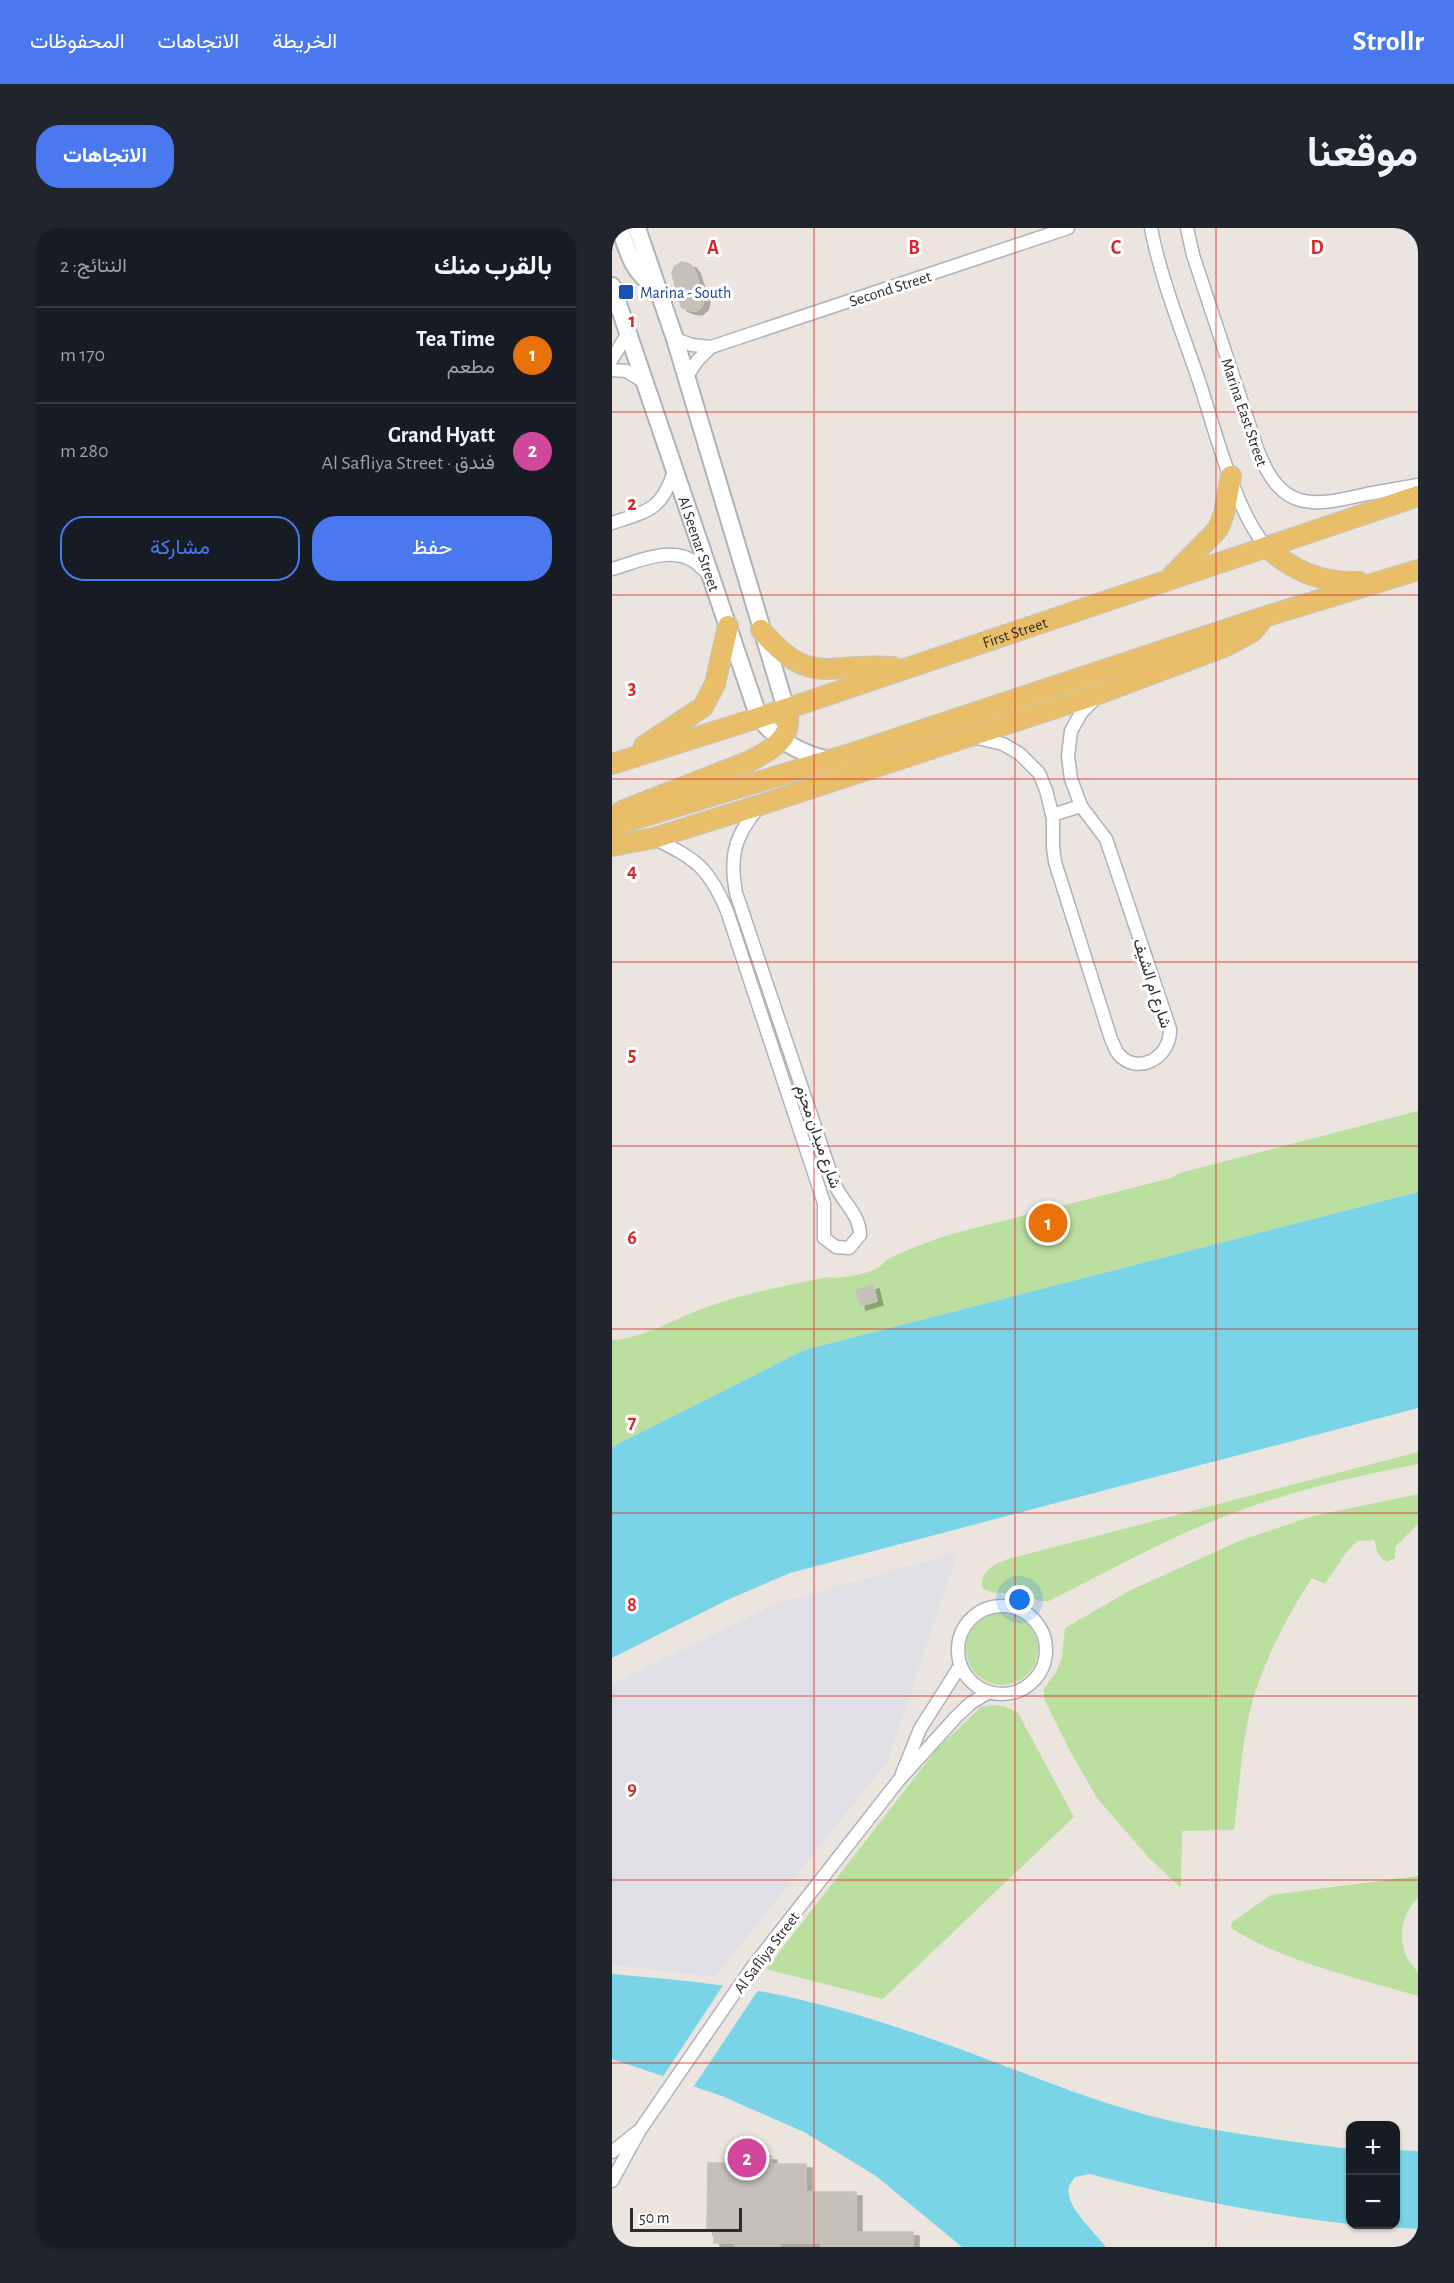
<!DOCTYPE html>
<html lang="ar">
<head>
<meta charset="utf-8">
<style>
	body { margin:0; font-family:"Alegreya Sans",Vazirmatn,sans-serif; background:#20242c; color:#f1f3f6; direction:rtl }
	.controls { position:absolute; right:18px; bottom:18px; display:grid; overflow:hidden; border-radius:12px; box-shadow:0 2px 4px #0004 }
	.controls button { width:54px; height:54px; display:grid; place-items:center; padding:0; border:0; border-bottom:2px solid #363941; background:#171b24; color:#f1f3f6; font:30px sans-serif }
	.scale { position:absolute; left:18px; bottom:15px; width:112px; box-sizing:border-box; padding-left:6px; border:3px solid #2c2c2c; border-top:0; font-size:16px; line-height:21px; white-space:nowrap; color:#2c2c2c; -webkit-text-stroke:4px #fff; paint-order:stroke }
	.you { position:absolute; left:408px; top:1372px; width:21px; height:21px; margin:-15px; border:4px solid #fff; border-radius:50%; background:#1a73e8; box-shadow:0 0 0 9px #1a73e833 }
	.badge { display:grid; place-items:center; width:39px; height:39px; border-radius:50%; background:#4a78ee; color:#fff; font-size:20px; font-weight:700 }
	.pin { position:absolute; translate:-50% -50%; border:3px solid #fff; box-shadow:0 2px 6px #0006 }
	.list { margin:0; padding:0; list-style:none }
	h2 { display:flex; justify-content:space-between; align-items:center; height:78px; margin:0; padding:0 24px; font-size:26px }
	h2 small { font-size:20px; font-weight:400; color:#9ea1a6 }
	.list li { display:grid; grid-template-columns:39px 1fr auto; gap:18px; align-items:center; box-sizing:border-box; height:96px; padding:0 24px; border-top:2px solid #363941 }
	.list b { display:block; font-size:22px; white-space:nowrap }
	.list p { margin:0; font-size:20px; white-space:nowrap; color:#9ea1a6 }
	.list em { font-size:20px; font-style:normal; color:#9ea1a6 }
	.actions { display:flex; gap:12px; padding:18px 24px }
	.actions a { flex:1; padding:14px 0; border:2px solid #4a78ee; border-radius:24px; text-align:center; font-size:21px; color:#4a78ee }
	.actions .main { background:#4a78ee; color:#fff }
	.map { position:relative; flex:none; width:806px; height:2019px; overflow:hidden; direction:ltr; border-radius:24px }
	header { display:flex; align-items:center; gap:36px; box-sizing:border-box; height:84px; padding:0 30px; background:#4a78ee; color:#fff }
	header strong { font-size:28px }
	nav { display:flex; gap:33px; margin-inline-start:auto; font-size:21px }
	.intro { display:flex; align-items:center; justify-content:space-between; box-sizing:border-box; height:144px; padding:0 36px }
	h1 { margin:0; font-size:42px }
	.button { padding:15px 27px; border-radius:24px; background:#4a78ee; color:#fff; font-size:21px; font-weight:700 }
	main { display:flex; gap:36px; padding:0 36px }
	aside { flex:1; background:#171b24; border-radius:24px; box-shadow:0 2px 4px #0004 }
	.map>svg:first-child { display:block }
	.industrial { fill:#e0dfe5 }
	.green { fill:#bbdf9f }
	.water { fill:#79d4e7 }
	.pier { fill:#ece5df }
	.building { fill:#c5c0ba; stroke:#c8c1b8; stroke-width:1.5; filter:url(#shadow) }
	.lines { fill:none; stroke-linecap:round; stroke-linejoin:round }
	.street-casing { stroke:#afb2bb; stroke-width:15 }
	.secondary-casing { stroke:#afb2bb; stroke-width:20 }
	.primary-casing { stroke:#c4c4c4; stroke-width:22 }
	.street { stroke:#fff; stroke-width:12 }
	.secondary { stroke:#fff; stroke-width:16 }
	.primary { stroke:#e8be69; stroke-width:20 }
	.grid { fill:none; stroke:#d62828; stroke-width:1.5; stroke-opacity:0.55 }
	.transit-dot { fill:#1a4fb4; stroke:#fff; stroke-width:2 }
	.labels { text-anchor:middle; stroke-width:6; stroke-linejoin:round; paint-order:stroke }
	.street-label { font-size:16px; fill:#2c2c2c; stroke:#fff }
	.transit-label { font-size:16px; fill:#164399; stroke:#fff; text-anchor:start }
	.grid-label { font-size:20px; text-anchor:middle; font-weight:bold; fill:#d62828; stroke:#fff; stroke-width:6; stroke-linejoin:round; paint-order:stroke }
</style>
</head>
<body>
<header>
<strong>Strollr</strong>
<nav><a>الخريطة</a><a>الاتجاهات</a><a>المحفوظات</a></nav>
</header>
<div class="intro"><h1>موقعنا</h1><a class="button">الاتجاهات</a></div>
<main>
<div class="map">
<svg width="806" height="2019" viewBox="0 0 806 2019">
	<defs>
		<filter id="shadow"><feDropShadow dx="6" dy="4" stdDeviation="0" flood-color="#0004"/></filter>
	</defs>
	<rect width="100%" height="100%" fill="#ece5df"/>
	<!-- industrial -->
	<path class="industrial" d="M 346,1324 L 276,1533 L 103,1749 L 0,1737 L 0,1456 L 161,1377 Z"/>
	<!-- green -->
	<path class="green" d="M 806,883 L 806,964 L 192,1122 L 0,1219 L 0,1112 C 34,1110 63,1090 95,1079 C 135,1065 176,1057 217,1049 C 227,1052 259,1045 267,1039 C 273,1034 275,1031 282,1028 C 300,1020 318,1013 336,1007 L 559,950 L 568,945 Z
		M 806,1224 L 806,1236 C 740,1249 674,1264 611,1289 C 551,1312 495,1344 437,1373 C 424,1374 416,1368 404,1366 C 392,1364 381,1367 370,1360 C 369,1342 381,1337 396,1331 Z
		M 806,1266 L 806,1296 L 783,1319 L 783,1330 L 775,1334 C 764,1328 766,1322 762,1312 L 745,1313 L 733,1326 L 713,1356 L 700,1350 C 675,1388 649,1438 638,1483 C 629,1522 627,1563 622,1602 L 570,1603 L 569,1660 L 536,1629 L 485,1570 L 459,1525 L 432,1471 L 432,1461 L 444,1444 L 450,1430 L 453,1400 L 519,1362 L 627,1313 L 701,1288 Z
		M354 1421a36 36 0 1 1 72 0a36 36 0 1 1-72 0Z
		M 380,1477 L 392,1478 L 406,1485 L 462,1589 L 271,1771 L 154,1741 L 324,1522 L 369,1479 Z
		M 806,1648 L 806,1670 C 790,1685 785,1709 795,1730 C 797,1735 804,1740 806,1745 C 806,1751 806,1762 806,1768 C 749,1751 667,1732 619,1700 L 620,1694 L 659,1667 Z"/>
	<!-- water -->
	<path class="water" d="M 806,964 L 806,1180 L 178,1345 L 115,1372 L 0,1430 L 0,1219 L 192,1122 Z
		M 0,1746 C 53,1751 106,1755 158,1765 C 203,1774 249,1787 293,1802 C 381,1830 465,1871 555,1892 C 615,1906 677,1913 738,1921 L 738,1996 C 650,1986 564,1969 478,1946 L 463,1949 C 459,1955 455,1959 457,1967 C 459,1983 484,2006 494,2019 L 350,2019 L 264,1948 L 192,1904 L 110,1868 L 0,1831 Z
		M 784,1922 L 806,1923 L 806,2001 L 741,1997 L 784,1996 Z"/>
	<!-- pier -->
	<path class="pier" d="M 112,1756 L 147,1761 L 80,1861 L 50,1850 Z"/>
	<!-- building -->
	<path class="building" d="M 69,34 L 78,36 L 82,41 L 92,71 L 90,78 L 84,83 L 76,82 L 69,79 L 60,46 L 62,39 Z
		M 261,1057 L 265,1073 L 248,1078 L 244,1062 Z
		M 132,1928 L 159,1928 L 159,1936 L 194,1936 L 194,1964 L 244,1964 L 244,2004 L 301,2004 L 301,2019 L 209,2019 L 209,2015 L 168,2015 L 168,2019 L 123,2019 L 123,2015 L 102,2015 L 102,2003 L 95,2003 L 96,1935 L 132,1935 Z"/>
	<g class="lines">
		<!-- street casing -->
		<g class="street-casing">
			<path id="street" d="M 539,0 C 549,52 570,103 587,153 C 603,202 622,280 654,319
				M 575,0 L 581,27 L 646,223 C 670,284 699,279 755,266 C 772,263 789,260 806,257
				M 63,111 L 80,117 L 99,119
				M 0,131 L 16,105
				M 0,142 L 14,143 L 31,153
				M 74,150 L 85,133 L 99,119 L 456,0
				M 0,295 C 36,283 50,282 62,243
				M 0,341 C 25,334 59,317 83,334 C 88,338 93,343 97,347
				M 361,509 L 391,516 L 408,526 L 427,545 L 434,562 L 441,590 L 441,619 L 443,634 L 499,811 C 501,815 503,820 505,824 C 523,849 559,831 558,801 L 494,611 L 469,578 L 459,551 L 456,528 L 459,503 L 469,485 L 486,468
				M 440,587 L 469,578
				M 42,610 C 84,632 96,638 115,683 L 212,975 L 212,1010 L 224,1019 L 237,1020 L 248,1007 C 248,986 230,974 222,955 L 124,665 C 117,627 123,607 148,578
				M346 1422a44 44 0 1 1 88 0a44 44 0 1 1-88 0Z
				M 290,1546 L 308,1501 L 348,1438
				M 0,1924 L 25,1904
				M 0,1953 L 28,1902 L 139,1741 L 287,1552 L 345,1488 L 359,1475 L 377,1464"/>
		</g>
		<!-- secondary casing -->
		<g class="secondary-casing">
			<g id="secondary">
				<path d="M 8,0 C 16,24 21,46 44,58"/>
				<path d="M 25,0 L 63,111 L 174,481"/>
				<path id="s1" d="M 0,58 L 147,490 C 166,513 189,526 218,532"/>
			</g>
		</g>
		<!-- primary casing -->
		<g class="primary-casing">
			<g id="primary">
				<path d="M 654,319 C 682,343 708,355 747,354"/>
				<path d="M 560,348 L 606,301 L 612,286 L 619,248"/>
				<path d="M 149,402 C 199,461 217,434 281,439"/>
				<path d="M 32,518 L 91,479 L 103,456 L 116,398"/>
				<path id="s2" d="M 0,536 L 174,481 L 806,268"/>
				<path d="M 5,586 L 12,582 L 138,533 C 159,522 184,509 174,481"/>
				<path d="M 0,598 L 238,526 L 655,388 L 806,342"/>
				<path d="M 0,618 L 42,610 L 148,577 L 489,465 L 612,419 L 640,404 L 647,396"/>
			</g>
		</g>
		<!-- street -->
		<use href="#street" class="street"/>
		<!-- secondary -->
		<use href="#secondary" class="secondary"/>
		<!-- primary -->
		<use href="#primary" class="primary"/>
	</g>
	<!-- grid -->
	<path class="grid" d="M 202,0 L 202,2019M 403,0 L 403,2019M 604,0 L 604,2019M 0,184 L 806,184M 0,367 L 806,367M 0,551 L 806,551M 0,734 L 806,734M 0,918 L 806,918M 0,1101 L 806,1101M 0,1285 L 806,1285M 0,1468 L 806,1468M 0,1652 L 806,1652M 0,1835 L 806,1835"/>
	<!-- markers -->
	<rect class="transit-dot" x="6" y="56" width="16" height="16" rx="3"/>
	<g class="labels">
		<!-- street labels -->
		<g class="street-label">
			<text transform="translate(278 60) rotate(-18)" y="6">Second Street</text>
			<text transform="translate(633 184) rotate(71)" y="6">Marina East Street</text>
			<text dy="6" stroke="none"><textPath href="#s1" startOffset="272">Al Seenar Street</textPath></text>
			<text dy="6" stroke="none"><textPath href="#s2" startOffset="424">First Street</textPath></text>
			<text transform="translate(541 755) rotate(72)" y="6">شارع ام الشيف</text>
			<text transform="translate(207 908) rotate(71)" y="6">شارع ميدان محزم</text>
			<text transform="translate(154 1724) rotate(-53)" y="6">Al Safliya Street</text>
		</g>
		<!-- transit labels -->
		<g class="transit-label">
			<text x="28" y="70">Marina - South</text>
		</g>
	</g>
	<g class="grid-label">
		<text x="101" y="26">A</text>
		<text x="302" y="26">B</text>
		<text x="504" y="26">C</text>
		<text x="705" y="26">D</text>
		<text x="20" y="99">1</text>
		<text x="20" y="282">2</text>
		<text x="20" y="466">3</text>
		<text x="20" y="649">4</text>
		<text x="20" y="833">5</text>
		<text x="20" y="1016">6</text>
		<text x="20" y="1200">7</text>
		<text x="20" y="1383">8</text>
		<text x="20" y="1567">9</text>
	</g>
</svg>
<div class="controls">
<button>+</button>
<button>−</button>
</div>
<div class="scale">50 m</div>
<div class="you"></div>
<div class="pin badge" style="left:436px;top:995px;background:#e8710a">1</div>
<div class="pin badge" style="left:135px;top:1930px;background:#d1479c">2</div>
</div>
<aside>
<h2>بالقرب منك<small>النتائج: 2</small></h2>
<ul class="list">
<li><span class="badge" style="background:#e8710a">1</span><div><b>Tea Time</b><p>مطعم</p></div><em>170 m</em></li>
<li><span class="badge" style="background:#d1479c">2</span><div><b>Grand Hyatt</b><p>فندق · Al Safliya Street</p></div><em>280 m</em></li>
</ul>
<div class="actions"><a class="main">حفظ</a><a>مشاركة</a></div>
</aside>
</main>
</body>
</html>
